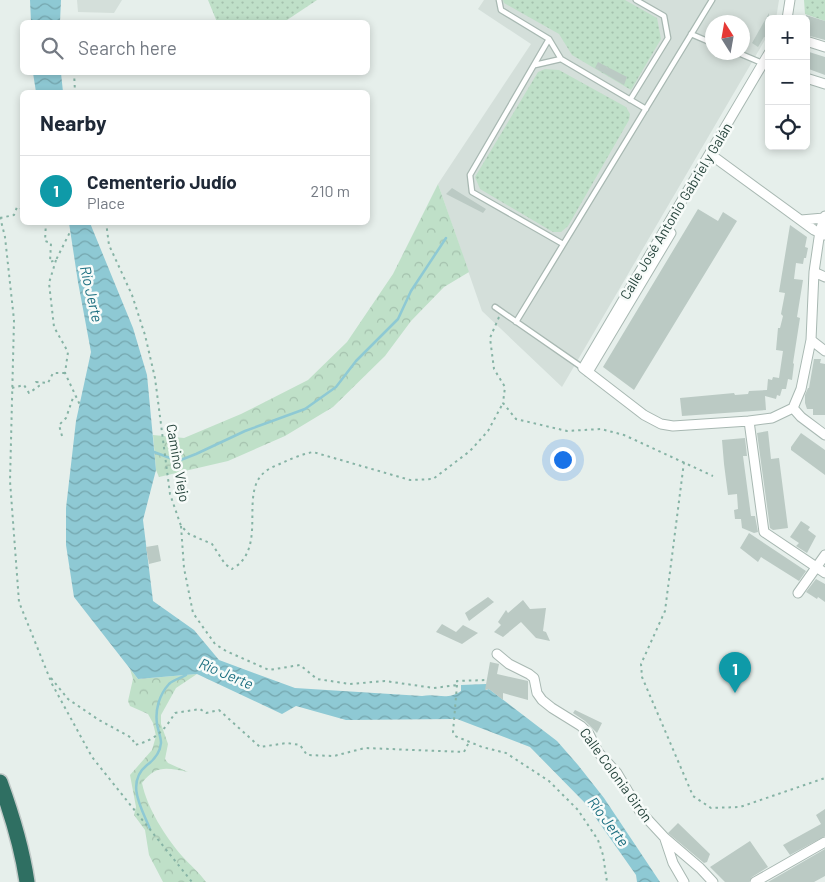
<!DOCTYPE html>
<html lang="en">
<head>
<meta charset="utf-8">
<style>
	body { margin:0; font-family:Barlow,sans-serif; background:#f6f6f7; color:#1f2937 }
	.controls { position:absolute; right:15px; top:15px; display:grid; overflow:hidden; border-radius:8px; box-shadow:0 2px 8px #0003 }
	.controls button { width:45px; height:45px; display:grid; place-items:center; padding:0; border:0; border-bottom:1px solid #e0e1e3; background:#fff; color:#1f2937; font:25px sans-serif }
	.compass { position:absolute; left:705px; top:15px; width:45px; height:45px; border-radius:50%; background:#fff; box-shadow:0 2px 8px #0003; rotate:349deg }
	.you { position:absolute; left:562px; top:459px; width:18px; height:18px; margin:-12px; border:4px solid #fff; border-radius:50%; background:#1a73e8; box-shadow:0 0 0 8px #1a73e833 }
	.badge { display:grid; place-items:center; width:32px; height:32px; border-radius:50%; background:#7f5249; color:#fff; font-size:16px; font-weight:700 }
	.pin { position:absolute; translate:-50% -41px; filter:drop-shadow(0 1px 2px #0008) }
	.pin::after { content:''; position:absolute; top:26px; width:18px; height:15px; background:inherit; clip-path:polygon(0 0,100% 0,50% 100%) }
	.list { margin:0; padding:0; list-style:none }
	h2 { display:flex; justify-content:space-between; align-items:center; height:65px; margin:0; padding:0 20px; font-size:21px }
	h2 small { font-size:16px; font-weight:400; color:#747a83 }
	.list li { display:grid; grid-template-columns:32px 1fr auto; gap:15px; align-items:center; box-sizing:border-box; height:70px; padding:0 20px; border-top:1px solid #e0e1e3 }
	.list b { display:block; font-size:19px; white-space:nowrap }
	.list p { margin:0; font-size:16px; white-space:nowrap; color:#747a83 }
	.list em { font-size:16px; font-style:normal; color:#747a83 }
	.icon { flex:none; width:28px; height:28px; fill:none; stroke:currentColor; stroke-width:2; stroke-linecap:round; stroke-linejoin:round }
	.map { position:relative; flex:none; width:825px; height:882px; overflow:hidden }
	.search { position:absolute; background:#fff; box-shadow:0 2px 8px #0003; left:20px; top:20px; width:350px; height:55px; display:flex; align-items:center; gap:12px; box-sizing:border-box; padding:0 18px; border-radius:8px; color:#747a83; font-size:19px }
	.panel { position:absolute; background:#fff; box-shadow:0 2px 8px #0003; left:20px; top:90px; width:350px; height:135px; border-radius:8px }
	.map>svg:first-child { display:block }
	.built { fill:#d4dfda; fill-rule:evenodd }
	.green { fill:url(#green-dots) }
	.forest { fill:url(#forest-crowns) }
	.water { fill:url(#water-waves) }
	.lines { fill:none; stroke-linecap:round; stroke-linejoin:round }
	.stream { stroke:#8ec9d4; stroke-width:2.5 }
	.building { fill:#bbcac4 }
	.lane-casing { stroke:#a8b8b2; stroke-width:7 }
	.street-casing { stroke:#a8b8b2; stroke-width:11 }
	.highway-casing { stroke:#c2cac8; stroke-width:18 }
	.path { stroke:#86b3a5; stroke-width:2; stroke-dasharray:2.5 4; stroke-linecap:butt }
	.lane { stroke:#fff; stroke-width:4.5 }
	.street { stroke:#fff; stroke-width:9 }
	.highway { stroke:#2f6f62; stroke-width:15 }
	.labels { text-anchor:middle; stroke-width:5; stroke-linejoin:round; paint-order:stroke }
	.street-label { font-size:14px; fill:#24423a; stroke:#f7fbf9 }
	.water-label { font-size:15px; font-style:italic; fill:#1c6f80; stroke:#f7fbf9 }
</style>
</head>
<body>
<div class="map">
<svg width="825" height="882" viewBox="0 0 825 882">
	<defs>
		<pattern id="green-dots" width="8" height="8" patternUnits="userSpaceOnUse" patternTransform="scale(1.25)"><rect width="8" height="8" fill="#bfe0c8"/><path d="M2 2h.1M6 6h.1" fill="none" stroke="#a4c1ad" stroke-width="1.8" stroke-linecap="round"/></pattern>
		<pattern id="forest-crowns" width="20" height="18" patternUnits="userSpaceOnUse" patternTransform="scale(1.25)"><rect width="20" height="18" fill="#bfe0c8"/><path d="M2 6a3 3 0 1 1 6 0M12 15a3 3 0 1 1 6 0" fill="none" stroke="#a4c1ad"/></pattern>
		<pattern id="water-waves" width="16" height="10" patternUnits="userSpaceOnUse" patternTransform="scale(1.25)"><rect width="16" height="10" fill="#8ec9d4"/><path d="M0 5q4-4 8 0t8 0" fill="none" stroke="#74a5ad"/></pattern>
	</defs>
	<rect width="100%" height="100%" fill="#e6efeb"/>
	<!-- built -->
	<path class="built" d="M 77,0 L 122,0 L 114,13 L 78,12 Z
		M 484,0 L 779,0 L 776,19 L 769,19 L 769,33 L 562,387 L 482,311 L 438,184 L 531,44 L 478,9 ZM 712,22 L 742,22 L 742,52 L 712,52 Z"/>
	<!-- green -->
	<path class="green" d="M 208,0 L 317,0 L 284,22 L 217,22 Z
		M 503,0 L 625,0 L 657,18 L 661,39 L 631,90 L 572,55 L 559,34 L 504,3 Z
		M 804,0 L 825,0 L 825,21 L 805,14 Z
		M 545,69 L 559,70 L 626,107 L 630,114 L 629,120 L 568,226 L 561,232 L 553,232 L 480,189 L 475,177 L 538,72 Z"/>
	<!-- forest -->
	<path class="forest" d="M 438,184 L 469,272 L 444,287 L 411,321 L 385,356 L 333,407 L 285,436 L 228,461 L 159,477 L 156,470 L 153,435 L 184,438 L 241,414 L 308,380 L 347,342 L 393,274 Z
		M 130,669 L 138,679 L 197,674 L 176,688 L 161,715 L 161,724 L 168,744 L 165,759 L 168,763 L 188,772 C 168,768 156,764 142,783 C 147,808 165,836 182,856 C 190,865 199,872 206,882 L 163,882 L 149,855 L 145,830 L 134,815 L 136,807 L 130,775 L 152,750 L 156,736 L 153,723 L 148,714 L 130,706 L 128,701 L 133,679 Z"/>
	<!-- water -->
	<path class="water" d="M 30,0 L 61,0 L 60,22 L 31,22 Z
		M 33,73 L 61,73 L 63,92 L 36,92 Z
		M 69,223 L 90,223 L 133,328 L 147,375 L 156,470 L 143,520 L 153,601 L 194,630 L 219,660 L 295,688 L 422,696 C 438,693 446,701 461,691 L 461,685 L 486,684 L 486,690 L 489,689 L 557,741 L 578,765 L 604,798 L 660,882 L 637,882 L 636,875 L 586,804 L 530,747 L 457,719 L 346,720 L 296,706 L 282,714 L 197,674 L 138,679 L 74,597 L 66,545 L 66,508 L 76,421 L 91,352 L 78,282 Z"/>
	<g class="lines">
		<!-- stream -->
		<path class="stream" d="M 154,452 L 178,461 L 196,454 L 245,431 L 305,409 L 336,387 L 356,361 L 398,319 L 411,291 L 446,238
			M 150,829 C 142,809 125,783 147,765 C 154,760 160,753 161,743 C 161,737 158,730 157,724 C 155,710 159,695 169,684 C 173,680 181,678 186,675"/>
	</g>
	<!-- building -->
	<path class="building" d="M 769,13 L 769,39 L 764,37 L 758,47 L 752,43 Z
		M 806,15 L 825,21 L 825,40 L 806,35 Z
		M 806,51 L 825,57 L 825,75 L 806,68 Z
		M 598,62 L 627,77 L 624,85 L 595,68 Z
		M 452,188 L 486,209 L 483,213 L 446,194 Z
		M 698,209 L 718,221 L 723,212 L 737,221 L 634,390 L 603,367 Z
		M 790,225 L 807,237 L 805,247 L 808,248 L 806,258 L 804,258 L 803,264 L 796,263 L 794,279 L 803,280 L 797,317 L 800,318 L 793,363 L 794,364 L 792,380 L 788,379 L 786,389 L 782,389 L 780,396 L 777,395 L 776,399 L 765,396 L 766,410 L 682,416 L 680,398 L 734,393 L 735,395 L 748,394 L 749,391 L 767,390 L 768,379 L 772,380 L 773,377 L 779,378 L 783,351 L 776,350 L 778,328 L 780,328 L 783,316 L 781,314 L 785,293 L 779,292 Z
		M 814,359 L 821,359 L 820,363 L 825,364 L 825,415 L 813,415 L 813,409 L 807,409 L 805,403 L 805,395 L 808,388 L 809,388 Z
		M 768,431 L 771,459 L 779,458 L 788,528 L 773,530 L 770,528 L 757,433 Z
		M 801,433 L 825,450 L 825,475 L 791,450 L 791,447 Z
		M 745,438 L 747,456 L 743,456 L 751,516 L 755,516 L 758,532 L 754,533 L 742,528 L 741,519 L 735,519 L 734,510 L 738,509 L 737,494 L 728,495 L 724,464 L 722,440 Z
		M 801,521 L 810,527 L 808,530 L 816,536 L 807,553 L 796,546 L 799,543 L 790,537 Z
		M 749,533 L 806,571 L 799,581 L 761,557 L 758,562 L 740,548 Z
		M 158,545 L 161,561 L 149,564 L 146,547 Z
		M 816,579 L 825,584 L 825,602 L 818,597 L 817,599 L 806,592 Z
		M 488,597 L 494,602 L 469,621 L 465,613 Z
		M 523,600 L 530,609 L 546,608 L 543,631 L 546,632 L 550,641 L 536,638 L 521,622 L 503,637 L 494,632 L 501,625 L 498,622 L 506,610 L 508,613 Z
		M 442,624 L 456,632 L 463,625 L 478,633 L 462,644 L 436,632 Z
		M 490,662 L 499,664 L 497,674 L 528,681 L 528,700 L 503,693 L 503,700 L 489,689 L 485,690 Z
		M 575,710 L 602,723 L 597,733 L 585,721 L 573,713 Z
		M 825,809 L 825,836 L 790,855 L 783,845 L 821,824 L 816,815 Z
		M 678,823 L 710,854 L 707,862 L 704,863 L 668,833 Z
		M 750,841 L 768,867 L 752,877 L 749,882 L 725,882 L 710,867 Z
		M 825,849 L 825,876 L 814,882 L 768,882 Z"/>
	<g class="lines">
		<!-- lane casing -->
		<g class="lane-casing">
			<path id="lane" d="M 499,0 L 501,10 L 549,39 L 561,59 L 646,109
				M 691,34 L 712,43
				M 549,39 L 470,175 L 472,192 L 563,244
				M 736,52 L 767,65
				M 535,65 L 561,59
				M 630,100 L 668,38 L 664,16 L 636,0
				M 495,307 L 583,368
				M 516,322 L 712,0"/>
		</g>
		<!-- street casing -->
		<g class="street-casing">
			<path id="street" d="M 787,19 L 790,0
				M 806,41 L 825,47
				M 769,53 L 583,368 L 644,415 L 661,424 L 673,426 L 749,421 L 772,418 L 793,408 L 801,389 L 811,340 L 814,272 L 820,231 L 825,216
				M 806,78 L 825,84
				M 710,154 L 814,230 L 824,235
				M 801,220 L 824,218 L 825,221
				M 814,272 L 825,277
				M 811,340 L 825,351
				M 588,372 L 671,233
				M 793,408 L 801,417 L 825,435
				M 749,421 L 764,532 L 825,573
				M 798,593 L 825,555
				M 497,654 L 509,664 L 529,674 L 534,678 L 537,693 L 542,700 L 552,708 L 581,726 L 589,734 L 598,752 L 617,773 L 639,810 L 665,838 L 700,868 L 713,882
				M 665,839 L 673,863 L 684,882
				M 755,882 L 825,842"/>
		</g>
		<!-- highway casing -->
		<g class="highway-casing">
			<path id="highway" d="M 0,782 C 12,815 22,848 27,882"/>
		</g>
		<!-- path -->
		<path class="path" d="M 74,72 L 75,92
			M 0,217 L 5,237 L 14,320 L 10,481 L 19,602 L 52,684 L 92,757 L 192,882
			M 0,218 L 14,215 L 17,207 L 22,209
			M 46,222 L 45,241 L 51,243 L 50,262 L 56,260 L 70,232
			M 106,222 L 109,245 L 132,295 L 145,335 L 155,378 L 170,494 L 181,526 L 189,534 L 212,544 L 225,564 L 232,569 C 234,567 239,565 241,562 C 264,537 240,490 266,471 C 271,467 278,465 284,462 C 293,458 303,454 313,452 L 410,480 L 433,479 L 470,451 L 488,431 L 503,403
			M 56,260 L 49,283 L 54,327 L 68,352 L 65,373 L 80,405
			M 499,317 L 490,338 L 494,369 L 505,387 L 503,403 L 516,419 L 567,431 L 601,429 L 624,435 L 713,476
			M 12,388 L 24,385 L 29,393 L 39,386 L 36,382 L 48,383 L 53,373 L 65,373
			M 62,436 L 59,425 L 66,418 L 74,395
			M 684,462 L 665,611 L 641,664 L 642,677 L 693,796 L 711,808 L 740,807 L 825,778
			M 181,526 L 184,568 L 193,613 L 215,644 L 226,651 L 269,670 L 300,665 L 317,679 L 350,684 L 385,681 L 434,688 L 457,685 L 457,681 L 487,680
			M 51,678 L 68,699 L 99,720 L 132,738 L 135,745 C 155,740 164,731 175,713 L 200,709 L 206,713 L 219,710 L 260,747 L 287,743 L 300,745 L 307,755 L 334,756 L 365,748 L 464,752 L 469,742
			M 457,685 L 453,732 L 455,736 L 482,747 L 506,753 L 549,781 L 578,810 L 598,840 L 603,855 L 607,882"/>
		<!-- lane -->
		<use href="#lane" class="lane"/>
		<!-- street -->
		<use href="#street" class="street"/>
		<!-- highway -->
		<use href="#highway" class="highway"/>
	</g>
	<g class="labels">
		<!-- street labels -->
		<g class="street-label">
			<text transform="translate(676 211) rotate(-59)" y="5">Calle José Antonio Gabriel y Galán</text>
			<text transform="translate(178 463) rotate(80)" y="5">Camino Viejo</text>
			<text transform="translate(616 775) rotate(54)" y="5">Calle Colonia Girón</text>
		</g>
		<!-- water labels -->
		<g class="water-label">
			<text transform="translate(91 294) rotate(77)" y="5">Río Jerte</text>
			<text transform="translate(226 674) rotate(23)" y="5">Río Jerte</text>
			<text transform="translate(608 822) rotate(53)" y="5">Río Jerte</text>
		</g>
	</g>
</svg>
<div class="controls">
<button>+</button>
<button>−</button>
<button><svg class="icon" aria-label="locate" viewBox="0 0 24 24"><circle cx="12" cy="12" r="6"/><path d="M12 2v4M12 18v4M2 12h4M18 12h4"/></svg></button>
</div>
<svg class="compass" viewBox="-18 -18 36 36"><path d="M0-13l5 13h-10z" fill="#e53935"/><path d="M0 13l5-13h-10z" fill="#747a83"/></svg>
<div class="you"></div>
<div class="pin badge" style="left:735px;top:693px;background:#0f9aa8">1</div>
<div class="search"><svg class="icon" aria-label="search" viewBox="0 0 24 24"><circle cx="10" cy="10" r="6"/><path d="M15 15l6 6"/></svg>Search here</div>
<section class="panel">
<h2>Nearby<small></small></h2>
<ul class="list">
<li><span class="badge" style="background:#0f9aa8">1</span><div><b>Cementerio Judío</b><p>Place</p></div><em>210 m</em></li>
</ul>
</section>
</div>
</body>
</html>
